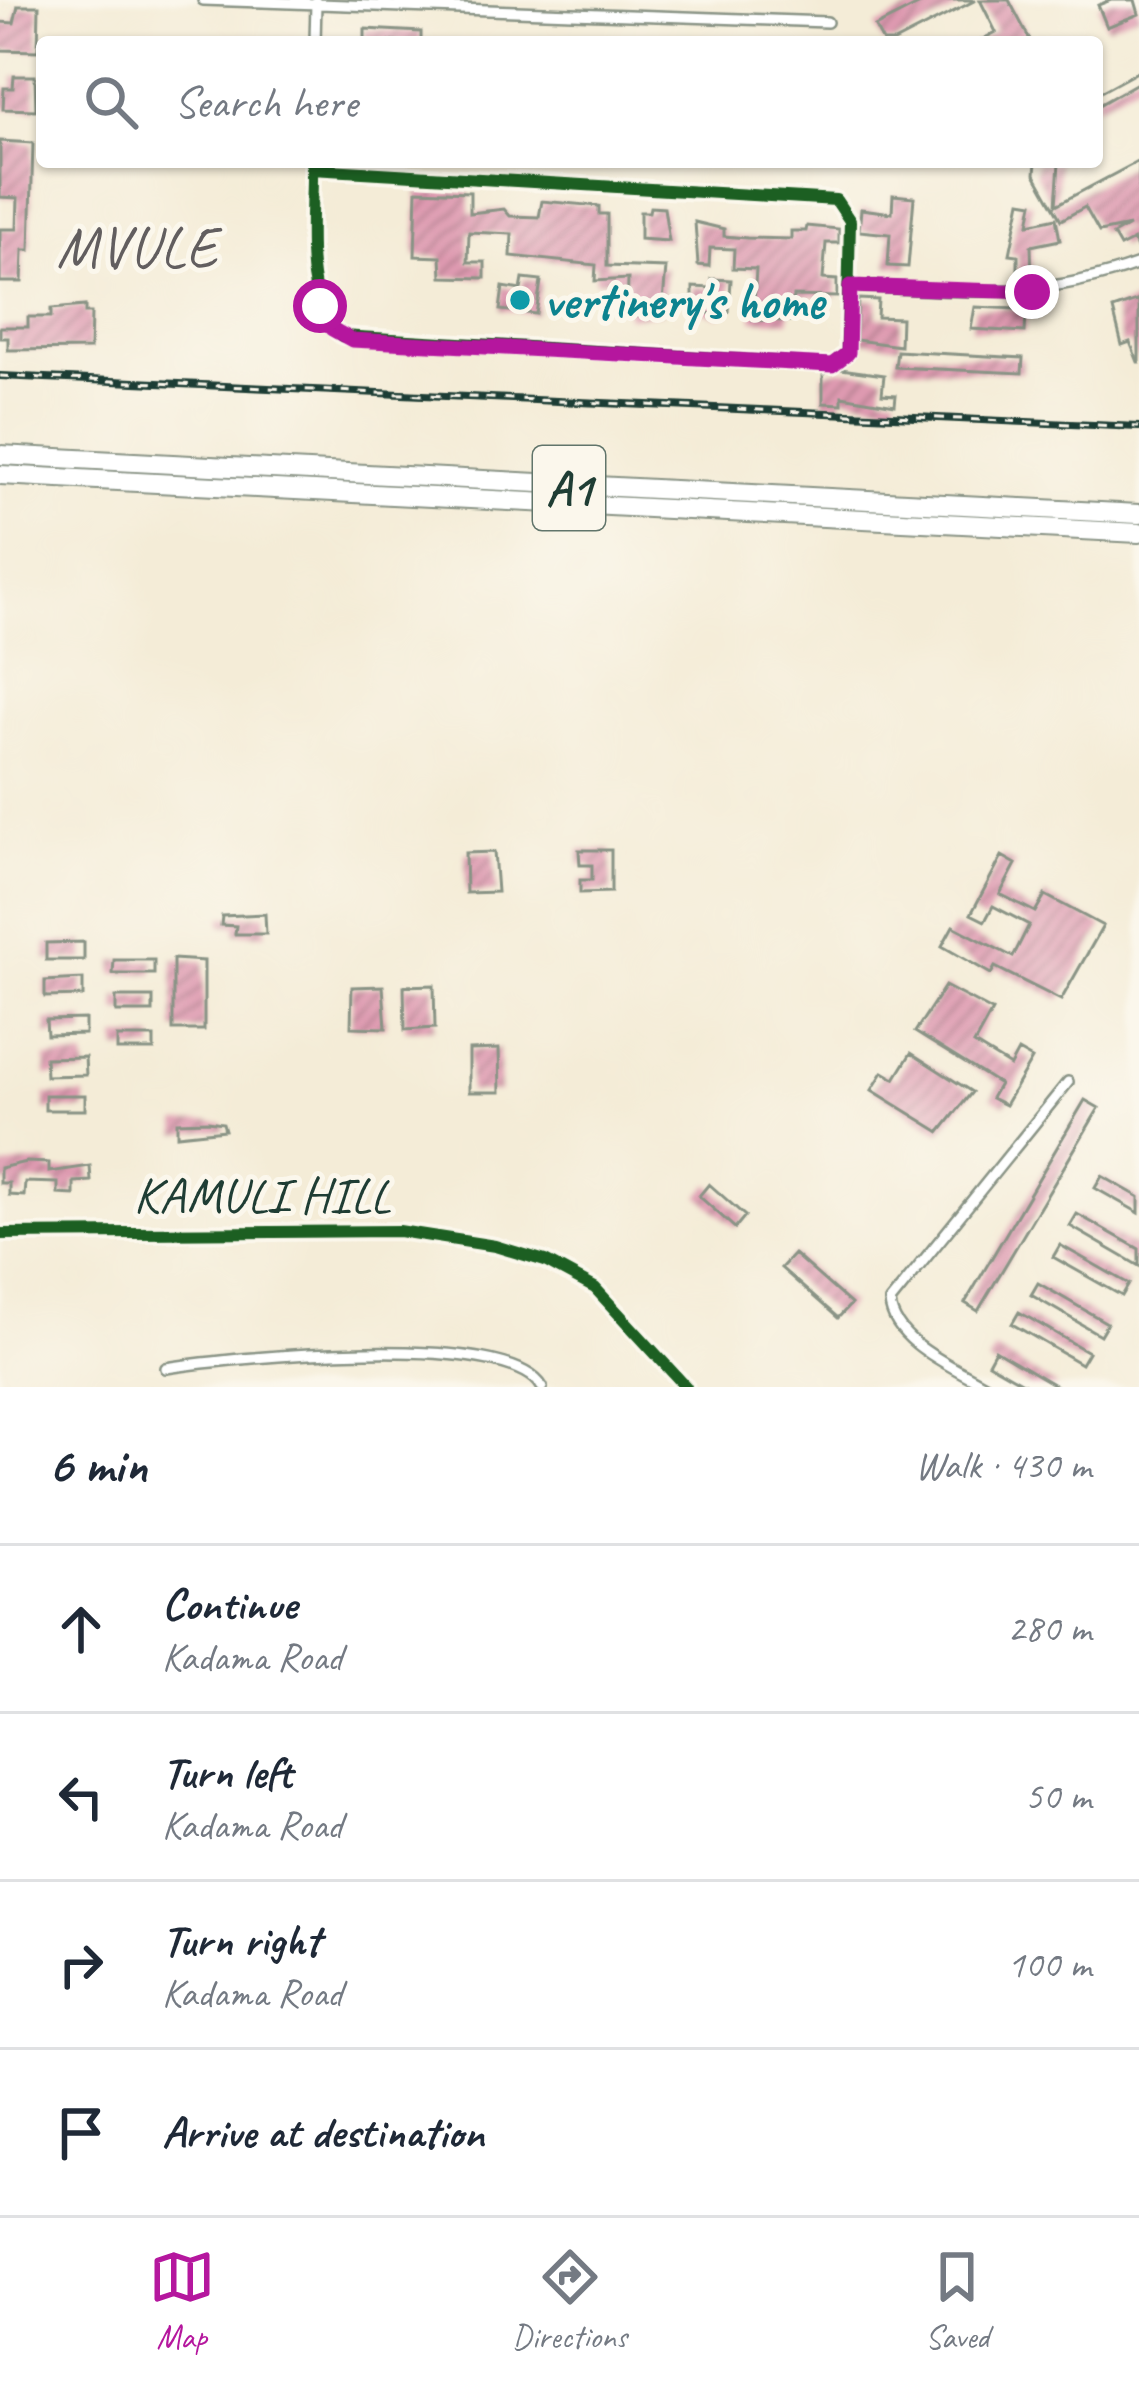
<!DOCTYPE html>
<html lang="en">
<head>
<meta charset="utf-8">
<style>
	body { margin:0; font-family:Caveat,sans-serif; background:#f6f6f7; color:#1f2937 }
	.stop { position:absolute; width:36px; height:36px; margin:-27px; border:9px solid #b5179e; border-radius:50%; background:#fff }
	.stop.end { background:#b5179e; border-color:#fff; box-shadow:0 3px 12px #0008 }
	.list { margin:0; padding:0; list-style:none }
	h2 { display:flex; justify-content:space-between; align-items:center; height:156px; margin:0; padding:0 48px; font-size:51px }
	h2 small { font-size:39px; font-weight:400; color:#747a83 }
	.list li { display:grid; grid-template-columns:78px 1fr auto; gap:36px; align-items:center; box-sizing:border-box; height:168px; padding:0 48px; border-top:3px solid #e0e1e3 }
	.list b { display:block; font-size:45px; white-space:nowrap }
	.list p { margin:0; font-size:39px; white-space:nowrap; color:#747a83 }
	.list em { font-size:39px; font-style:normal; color:#747a83 }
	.icon { flex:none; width:66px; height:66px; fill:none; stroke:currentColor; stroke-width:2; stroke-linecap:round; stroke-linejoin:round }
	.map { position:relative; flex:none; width:1139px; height:1387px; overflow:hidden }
	.search { position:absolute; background:#fff; box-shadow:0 3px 9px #0004; left:36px; right:36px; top:36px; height:132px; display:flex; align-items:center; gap:30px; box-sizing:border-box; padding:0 42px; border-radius:12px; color:#747a83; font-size:45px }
	.sheet { height:828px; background:#fff }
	nav { display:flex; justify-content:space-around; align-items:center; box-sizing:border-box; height:168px; border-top:3px solid #e0e1e3; background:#fff; font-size:33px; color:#747a83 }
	nav a { display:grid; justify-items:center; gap:6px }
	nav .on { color:#b5179e }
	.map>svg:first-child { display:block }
	.building { fill:url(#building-hatch) }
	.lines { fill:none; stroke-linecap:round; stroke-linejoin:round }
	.street-casing { stroke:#8a9486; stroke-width:14 }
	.highway-casing { stroke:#8a9486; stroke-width:22 }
	.street { stroke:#fff; stroke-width:9 }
	.highway { stroke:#fff; stroke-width:18 }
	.rail-casing { stroke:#1f3d34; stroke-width:8 }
	.rail { stroke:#fbf7ec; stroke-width:3; stroke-dasharray:9; stroke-linecap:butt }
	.cycleway-casing { stroke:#fbf7ec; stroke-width:20 }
	.cycleway { stroke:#1b5e20; stroke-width:12 }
	.route { stroke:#b5179e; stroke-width:15 }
	.culture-dot { fill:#0f9aa8; stroke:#fbf7ec; stroke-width:4.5 }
	.labels { text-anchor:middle; stroke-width:10; stroke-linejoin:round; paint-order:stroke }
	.shield { fill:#fbf7ec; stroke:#61756b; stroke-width:3 }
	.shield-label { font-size:48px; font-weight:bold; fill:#1f3d34 }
	.culture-label { font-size:51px; font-weight:bold; fill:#0d838f; stroke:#fbf7ec; text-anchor:start }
	.street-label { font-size:51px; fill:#1f3d34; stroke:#fbf7ec }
	.quarter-label { font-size:57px; letter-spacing:3px; fill:#625e5f; stroke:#fbf7ec }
</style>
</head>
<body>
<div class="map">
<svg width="1139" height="1387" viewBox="0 0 1139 1387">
	<defs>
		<pattern id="building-hatch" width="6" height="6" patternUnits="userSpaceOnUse" patternTransform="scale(3)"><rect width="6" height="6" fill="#de9ab0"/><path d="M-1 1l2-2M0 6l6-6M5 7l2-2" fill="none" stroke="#b37f90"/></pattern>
	</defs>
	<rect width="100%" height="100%" fill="#fbf7ec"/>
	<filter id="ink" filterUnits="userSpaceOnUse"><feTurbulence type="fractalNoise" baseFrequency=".00833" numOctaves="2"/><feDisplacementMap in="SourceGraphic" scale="24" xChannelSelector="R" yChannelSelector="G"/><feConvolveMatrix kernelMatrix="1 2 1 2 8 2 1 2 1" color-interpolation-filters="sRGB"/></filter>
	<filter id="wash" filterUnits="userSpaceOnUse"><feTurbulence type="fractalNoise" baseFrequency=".004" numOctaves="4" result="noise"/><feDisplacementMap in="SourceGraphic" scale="48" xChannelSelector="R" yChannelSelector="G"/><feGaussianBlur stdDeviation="2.7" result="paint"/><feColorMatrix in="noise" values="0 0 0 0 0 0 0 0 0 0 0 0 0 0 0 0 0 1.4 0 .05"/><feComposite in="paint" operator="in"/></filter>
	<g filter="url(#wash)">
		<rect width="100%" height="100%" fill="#f4ecd7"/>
		<g id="blocks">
			<!-- building -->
			<path class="building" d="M 928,0 L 976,0 L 894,42 L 883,42 L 875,27 Z
				M 980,0 L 1009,0 L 1031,42 L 977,42 L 996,32 Z
				M 1111,0 L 1135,0 L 1139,14 L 1107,27 L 1098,5 Z
				M 18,6 L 39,6 L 38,51 L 0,50 L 0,22 L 14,23 Z
				M 365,29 L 421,32 L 421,42 L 365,42 Z
				M 1139,71 L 1139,82 L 1097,106 L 1097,94 Z
				M 14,76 L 35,76 L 36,110 L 3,109 L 4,88 L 13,88 Z
				M 0,141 L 33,143 L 30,250 L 23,250 L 22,282 L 0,282 L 0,229 L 17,229 L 18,198 L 0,197 Z
				M 1139,161 L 1138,251 L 1134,240 L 1120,247 L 1113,235 L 1129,226 L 1099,232 L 1085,207 L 1061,220 L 1035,174 L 1036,162 L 1059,163 L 1056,205 Z
				M 417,190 L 470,192 L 470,213 L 504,209 L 510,216 L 539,217 L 542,201 L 599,206 L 599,214 L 607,214 L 607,266 L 666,268 L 662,313 L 627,317 L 628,279 L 595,281 L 596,265 L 511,256 L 512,234 L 469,232 L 468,262 L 485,262 L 485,278 L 442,277 L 441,257 L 415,256 Z
				M 893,195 L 914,197 L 908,267 L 888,266 L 890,234 L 859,231 L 861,209 L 892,213 Z
				M 1021,201 L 1033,203 L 1029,224 L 1056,218 L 1060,240 L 1031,246 L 1032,279 L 1018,280 L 1018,255 L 1010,254 Z
				M 650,207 L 664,208 L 669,241 L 640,239 L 640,212 L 649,212 Z
				M 695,222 L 724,229 L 724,236 L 747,238 L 791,239 L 791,231 L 806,231 L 807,226 L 839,229 L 839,243 L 826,243 L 823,279 L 837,280 L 837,297 L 793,296 L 789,321 L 753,320 L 756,269 L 733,268 L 734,249 L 710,248 L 709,266 L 698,265 Z
				M 523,279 L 541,281 L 536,314 L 500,310 L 503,287 L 521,290 Z
				M 712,279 L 731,280 L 729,312 L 718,316 L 693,309 L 693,287 L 712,288 Z
				M 858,299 L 878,300 L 877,317 L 901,318 L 900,346 L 856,340 Z
				M 1139,300 L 1139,362 L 1138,362 L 1130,342 L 1122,345 L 1113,309 Z
				M 85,306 L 85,313 L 91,313 L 90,349 L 8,350 L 8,338 L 0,338 L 0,327 L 28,327 L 28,317 L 51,317 L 51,309 Z
				M 975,307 L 1016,309 L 1026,314 L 1025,332 L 971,329 Z
				M 897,351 L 1023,358 L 1022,373 L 895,367 Z
				M 841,369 L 884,375 L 882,394 L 896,395 L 895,405 L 842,396 L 842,404 L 823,403 L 823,374 Z
				M 579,850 L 611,850 L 611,892 L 580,893 L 580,880 L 592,880 L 592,865 L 580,865 Z
				M 494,852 L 497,892 L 466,893 L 465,853 Z
				M 1002,856 L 1016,864 L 1000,894 L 1035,912 L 1045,895 L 1103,926 L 1061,1000 L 995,967 L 991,974 L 942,946 L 953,926 L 1013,957 L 1029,925 L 993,906 L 985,921 L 971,914 Z
				M 265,914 L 266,934 L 235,934 L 236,926 L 221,925 L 222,916 Z
				M 84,942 L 84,960 L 46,960 L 46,943 Z
				M 173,959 L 204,961 L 204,1030 L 173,1030 Z
				M 114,960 L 154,960 L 154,974 L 113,974 Z
				M 83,979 L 83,996 L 45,997 L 45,981 Z
				M 434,985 L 435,1028 L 405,1030 L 404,986 Z
				M 383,986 L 386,1028 L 351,1027 L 352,987 Z
				M 945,986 L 992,1011 L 974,1044 L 1010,1066 L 1018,1051 L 1032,1059 L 1005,1105 L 991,1098 L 999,1084 L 915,1032 Z
				M 116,997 L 153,997 L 153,1012 L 116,1012 Z
				M 85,1019 L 85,1034 L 47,1035 L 46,1020 Z
				M 117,1037 L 154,1037 L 154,1050 L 117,1050 Z
				M 499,1049 L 500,1092 L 469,1092 L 469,1050 Z
				M 911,1053 L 972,1092 L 940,1132 L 872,1090 L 883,1072 L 895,1079 Z
				M 85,1057 L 86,1075 L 46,1076 L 45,1058 Z
				M 45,1095 L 85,1095 L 85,1110 L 45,1110 Z
				M 1085,1100 L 1099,1108 L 978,1311 L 965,1303 Z
				M 208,1121 L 223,1123 L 225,1130 L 177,1135 L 177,1122 Z
				M 26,1162 L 49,1163 L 49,1172 L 90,1166 L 91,1181 L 74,1182 L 74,1195 L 58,1194 L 58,1183 L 25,1182 L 24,1196 L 9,1195 L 9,1183 L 0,1183 L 0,1168 Z
				M 1102,1176 L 1139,1197 L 1139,1213 L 1095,1188 Z
				M 709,1184 L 745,1216 L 735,1228 L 699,1196 Z
				M 1077,1214 L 1139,1249 L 1139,1266 L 1070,1226 Z
				M 1060,1245 L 1129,1284 L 1122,1296 L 1053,1257 Z
				M 794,1254 L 851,1304 L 838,1318 L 781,1268 Z
				M 1038,1283 L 1107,1323 L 1100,1335 L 1031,1295 Z
				M 1019,1312 L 1088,1352 L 1081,1364 L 1012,1324 Z
				M 995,1350 L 1058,1387 L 1030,1387 L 988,1363 Z"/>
		</g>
	</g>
	<g filter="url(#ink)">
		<use href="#blocks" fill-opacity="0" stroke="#8a9486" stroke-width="3"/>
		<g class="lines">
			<!-- street casing -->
			<g class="street-casing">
				<path id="street" d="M 203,0 L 827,22
					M 315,42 L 316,2
					M 312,169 L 836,200 L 850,221 L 847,353 L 832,365 L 342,336 C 299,305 313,216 312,169 L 312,162
					M 851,286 C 960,290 1033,302 1139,264
					M 0,1234 L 399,1231 L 495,1246 L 545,1261 L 595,1288 L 686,1387
					M 166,1368 C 231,1358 509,1329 542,1387
					M 988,1387 C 957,1368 893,1343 890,1302 L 1068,1082"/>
			</g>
			<!-- highway casing -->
			<g class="highway-casing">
				<path id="highway" d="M 0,455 L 1139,514
					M 0,475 L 1139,533"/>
			</g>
			<!-- street -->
			<use href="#street" class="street"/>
			<!-- highway -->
			<use href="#highway" class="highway"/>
			<!-- rail casing -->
			<g class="rail-casing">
				<path id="rail" d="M 0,376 L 1139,427"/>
			</g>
			<!-- rail -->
			<use href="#rail" class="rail"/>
			<!-- cycleway casing -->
			<g class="cycleway-casing">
				<path id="cycleway" d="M 312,169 L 836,200 L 850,221 L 847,353 L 832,365 L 342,336 C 299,305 313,216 312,169 L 312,162
					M 0,1234 L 399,1231 L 495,1246 L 545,1261 L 595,1288 L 686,1387"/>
			</g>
			<!-- cycleway -->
			<use href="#cycleway" class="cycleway"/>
		</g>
	</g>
	<g class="lines" filter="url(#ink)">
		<!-- route -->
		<path class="route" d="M 320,306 L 332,329 L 352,340 L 832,365 L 848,353 L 850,286 L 1032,292"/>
	</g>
	<!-- markers -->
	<circle class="culture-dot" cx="520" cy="300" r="12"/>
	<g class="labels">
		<!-- shield labels -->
		<rect class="shield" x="533" y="446" width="72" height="84" rx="9"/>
		<g class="shield-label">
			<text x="569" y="505">A1</text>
		</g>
		<!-- culture labels -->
		<g class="culture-label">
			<text x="544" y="318">vertinery's home</text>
		</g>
		<!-- street labels -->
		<g class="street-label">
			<text x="262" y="1212">KAMULI HILL</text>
		</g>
		<!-- quarter labels -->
		<g class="quarter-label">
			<text x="138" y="266">MVULE</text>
		</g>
	</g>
</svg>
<div class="stop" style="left:320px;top:306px"></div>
<div class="stop end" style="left:1032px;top:292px"></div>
<div class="search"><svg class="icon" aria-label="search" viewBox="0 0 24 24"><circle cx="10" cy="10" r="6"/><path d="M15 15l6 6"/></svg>Search here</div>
</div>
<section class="sheet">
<h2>6 min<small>Walk · 430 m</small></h2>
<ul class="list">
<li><svg class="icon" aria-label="ahead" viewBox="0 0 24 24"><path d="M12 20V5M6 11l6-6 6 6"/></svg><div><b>Continue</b><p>Kadama Road</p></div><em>280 m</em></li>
<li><svg class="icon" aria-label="left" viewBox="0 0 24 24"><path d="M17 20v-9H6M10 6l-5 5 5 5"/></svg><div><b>Turn left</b><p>Kadama Road</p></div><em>50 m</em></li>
<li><svg class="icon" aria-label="right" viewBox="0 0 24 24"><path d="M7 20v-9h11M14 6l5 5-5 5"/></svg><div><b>Turn right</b><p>Kadama Road</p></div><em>100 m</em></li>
<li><svg class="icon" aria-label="arrive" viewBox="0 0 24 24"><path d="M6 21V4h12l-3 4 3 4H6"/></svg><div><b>Arrive at destination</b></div></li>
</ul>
</section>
<nav>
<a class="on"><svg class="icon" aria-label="map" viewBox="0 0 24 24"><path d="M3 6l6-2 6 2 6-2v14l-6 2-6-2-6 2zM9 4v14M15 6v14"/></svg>Map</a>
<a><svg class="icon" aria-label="directions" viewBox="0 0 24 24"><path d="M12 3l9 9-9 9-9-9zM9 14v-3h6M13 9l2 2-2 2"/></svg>Directions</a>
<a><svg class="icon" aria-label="saved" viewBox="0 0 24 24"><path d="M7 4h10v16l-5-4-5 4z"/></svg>Saved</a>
</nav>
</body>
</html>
